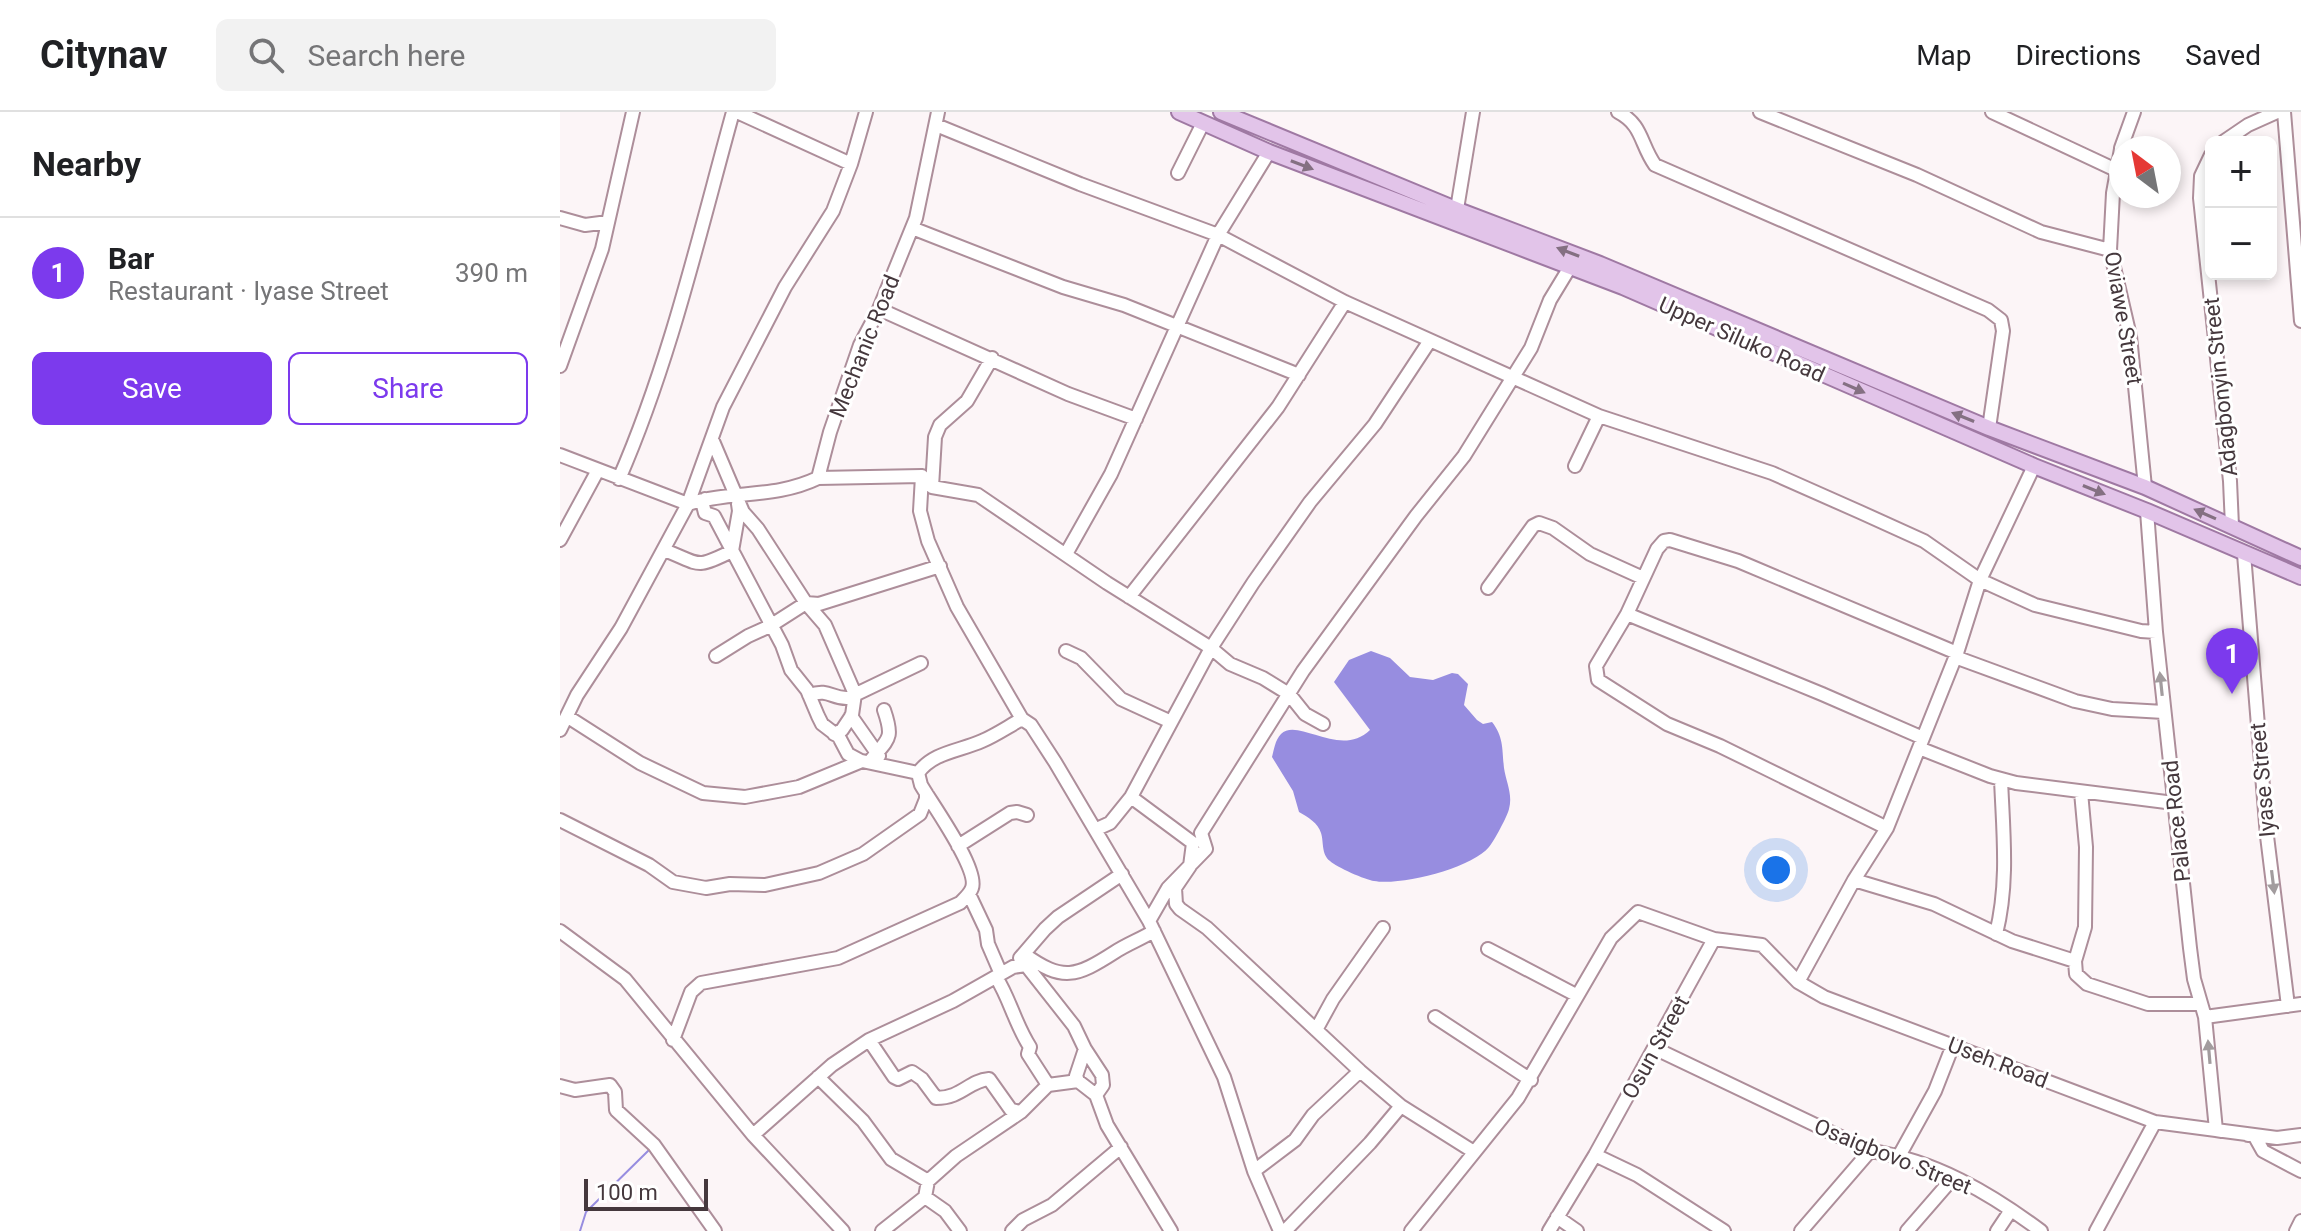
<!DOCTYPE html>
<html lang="en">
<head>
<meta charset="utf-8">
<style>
	body { margin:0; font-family:Roboto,sans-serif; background:#f2f2f2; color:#202124 }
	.controls { position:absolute; right:24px; top:24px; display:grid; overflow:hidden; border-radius:12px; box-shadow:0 4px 12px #0003 }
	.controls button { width:72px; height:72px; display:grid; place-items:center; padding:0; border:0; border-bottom:2px solid #e0e0e0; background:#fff; color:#202124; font:40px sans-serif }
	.compass { position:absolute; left:1549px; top:24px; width:72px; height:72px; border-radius:50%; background:#fff; box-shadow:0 4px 12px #0003; rotate:328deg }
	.scale { position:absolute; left:24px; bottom:20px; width:124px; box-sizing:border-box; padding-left:8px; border:4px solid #45383d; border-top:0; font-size:22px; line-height:28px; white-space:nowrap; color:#45383d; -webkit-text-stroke:6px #fff; paint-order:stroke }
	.you { position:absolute; left:1216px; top:758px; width:28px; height:28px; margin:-20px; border:6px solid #fff; border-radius:50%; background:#1a73e8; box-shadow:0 0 0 12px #1a73e833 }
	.badge { display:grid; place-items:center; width:52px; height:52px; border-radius:50%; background:#7c3aed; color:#fff; font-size:26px; font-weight:700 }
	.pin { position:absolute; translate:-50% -66px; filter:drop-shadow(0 2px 4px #0008) }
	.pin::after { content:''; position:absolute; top:42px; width:28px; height:24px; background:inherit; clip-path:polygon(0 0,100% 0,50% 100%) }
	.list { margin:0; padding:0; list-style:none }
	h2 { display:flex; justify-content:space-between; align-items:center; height:104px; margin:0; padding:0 32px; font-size:34px }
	h2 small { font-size:26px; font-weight:400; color:#757577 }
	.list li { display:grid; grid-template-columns:52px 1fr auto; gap:24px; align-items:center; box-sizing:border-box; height:112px; padding:0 32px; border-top:2px solid #e0e0e0 }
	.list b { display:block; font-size:30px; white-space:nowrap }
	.list p { margin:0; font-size:26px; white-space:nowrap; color:#757577 }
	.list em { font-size:26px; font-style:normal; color:#757577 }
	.actions { display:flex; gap:16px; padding:24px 32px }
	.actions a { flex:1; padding:18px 0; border:2px solid #7c3aed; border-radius:12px; text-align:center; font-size:28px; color:#7c3aed }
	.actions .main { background:#7c3aed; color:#fff }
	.icon { flex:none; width:44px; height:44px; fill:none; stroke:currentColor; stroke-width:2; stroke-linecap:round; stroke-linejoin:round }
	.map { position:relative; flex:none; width:1741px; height:1119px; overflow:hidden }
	header { display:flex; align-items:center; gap:48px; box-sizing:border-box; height:112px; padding:0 40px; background:#fff; border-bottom:2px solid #e0e0e0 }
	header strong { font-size:38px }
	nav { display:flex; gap:44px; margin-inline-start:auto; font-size:28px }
	.search { width:560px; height:72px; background:#f2f2f2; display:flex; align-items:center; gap:20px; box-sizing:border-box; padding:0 28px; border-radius:12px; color:#757577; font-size:30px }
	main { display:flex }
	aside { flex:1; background:#fff }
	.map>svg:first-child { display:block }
	.water { fill:#978de0 }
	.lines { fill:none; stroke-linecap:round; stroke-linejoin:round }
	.stream { stroke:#978de0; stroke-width:2 }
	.minor-casing { stroke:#ad8e9a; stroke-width:16 }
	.major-casing { stroke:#9f79a3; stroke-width:18 }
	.minor { stroke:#fff; stroke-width:12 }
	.major { stroke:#e2c4e9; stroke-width:14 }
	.oneway { fill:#847082 }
	.oneway2 { fill:#a29c9e }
	.labels { text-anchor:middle; stroke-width:6; stroke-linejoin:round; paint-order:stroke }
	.street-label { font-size:22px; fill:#45383d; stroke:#fff }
</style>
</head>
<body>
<header>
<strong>Citynav</strong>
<div class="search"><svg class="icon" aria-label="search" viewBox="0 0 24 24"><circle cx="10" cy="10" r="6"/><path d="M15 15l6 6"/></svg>Search here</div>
<nav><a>Map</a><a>Directions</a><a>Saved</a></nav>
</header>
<main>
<aside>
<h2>Nearby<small></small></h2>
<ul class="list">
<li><span class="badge">1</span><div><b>Bar</b><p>Restaurant · Iyase Street</p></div><em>390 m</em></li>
</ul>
<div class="actions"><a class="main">Save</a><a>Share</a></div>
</aside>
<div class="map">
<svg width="1741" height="1119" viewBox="0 0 1741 1119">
	<rect width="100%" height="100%" fill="#fcf5f7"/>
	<!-- water -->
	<path class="water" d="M 811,539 L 830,546 L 850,565 L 873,568 L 892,561 L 898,562 L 908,572 L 904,593 L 917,608 L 923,612 L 932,610 C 944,625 942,638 944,656 C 946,670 953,682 949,697 C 947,705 934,729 929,735 C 912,756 841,774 814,769 C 806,768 776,755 770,749 C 761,742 764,730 761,721 C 758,711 748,705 739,700 L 733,679 L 712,645 C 714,638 715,628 721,622 C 738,605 780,647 810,618 L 774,570 L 789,548 Z"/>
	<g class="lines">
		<!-- stream -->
		<path class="stream" d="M 20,1119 L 26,1100 L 90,1037"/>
		<!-- minor casing -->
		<g class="minor-casing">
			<path id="minor" d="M 177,0 L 291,52
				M 1058,0 C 1083,13 1080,32 1095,53 L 1428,198 L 1441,208 L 1443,219 L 1429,316
				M 1200,0 L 1357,63 L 1481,120 L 1550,138
				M 1432,0 L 1556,58
				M 1724,0 L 1741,209
				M 376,13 L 520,72 L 658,123 L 785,190 L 1039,304 L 1212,361 L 1300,400 L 1364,429 L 1420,468 L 1475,493 L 1581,519 L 1596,520
				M 1663,30 L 1688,13 L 1717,0
				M 1561,36 L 1574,0
				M 1561,37 L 1553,81 L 1550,138 L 1570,224 L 1585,375
				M 1651,43 L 1641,64 L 1640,86 L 1670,369 L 1672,414
				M 618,61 L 643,11
				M 896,103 L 913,0
				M 0,106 L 25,113 L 48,110
				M 352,116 L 503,175 L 564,193 L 739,263
				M 319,197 L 508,282 L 576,307
				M 0,254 L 42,137 L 73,0
				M 152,327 L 183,400 L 198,417 L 246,491 L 265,513 L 295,582 L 292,603 L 282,618 L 274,622
				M 0,343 L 128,392 L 163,295 L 225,175 L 273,99 L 291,52 L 306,0
				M 1015,354 L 1039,304
				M 362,364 L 360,399 L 368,429 L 397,495 L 462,607 L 471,613 L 495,650 L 589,809 L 664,965 L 694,1059 L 720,1119
				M 258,366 L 362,364 L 372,375 L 418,383 L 547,471 L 651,536 L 670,552 L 703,566 L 729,582 L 745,602 L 763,612
				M 59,367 C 110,250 139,123 173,0
				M 372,375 L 375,325 L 380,313 L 407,289 L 432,246
				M 145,387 L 143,393 L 145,401 L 154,404 L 222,533 L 231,558 L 247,578 L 258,604 L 262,612 L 279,625 L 288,642 L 301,649
				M 1587,399 L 1596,520 L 1630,836 L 1634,867 L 1645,905 L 1656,1018 L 1662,1019
				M 0,428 L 38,358
				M 104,438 C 141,452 134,458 172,439 L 179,399 L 178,392
				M 506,442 L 551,362 L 658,123 L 709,40
				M 1684,442 L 1707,724 L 1728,894
				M 928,476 L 973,414 L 979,411 L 993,416 L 1030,442 L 1083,466
				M 569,485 L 718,295 L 785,190
				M 1067,502 L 1262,582 L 1363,626
				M 506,539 L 521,546 L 561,587 L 609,609
				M 156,544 L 188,524 L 210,514 L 246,491 L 259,492 L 380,454
				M 1395,545 L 1515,589 L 1552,597 L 1604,600
				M 249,583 C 270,576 271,587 288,586 L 361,551
				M 291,604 L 319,644
				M 8,605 L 80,651 L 143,681 L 185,685 L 239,675 L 302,649 L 358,661
				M 0,618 L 17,583 L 61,516 L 128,392 C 172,378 214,387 258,366 L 270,320 L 300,233 L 319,197 L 356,106 L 378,0
				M 1359,636 L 1430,664 L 1456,671 L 1614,691
				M 310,649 C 329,626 334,627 324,598
				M 571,685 L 633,731 L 630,754 L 615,776 L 616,792 L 620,797 L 647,816 L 800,959 L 841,994 L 914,1040
				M 0,708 L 89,753 L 113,770 L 146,776 L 170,772 L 205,773 L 259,761 L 303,742 L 360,702 L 366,687 L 366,681
				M 1327,716 L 1160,634 L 1107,612 L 1038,568 L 1036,554 L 1067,502 L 1097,437 L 1104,429 L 1110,428 L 1178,449 L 1397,541
				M 538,720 L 539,716 L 550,711 L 571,685 L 651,536 L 693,471 L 750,390 L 815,312 L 869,230
				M 398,734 L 450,701 L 457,700 L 467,703
				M 1294,768 L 1327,716 L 1397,541 L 1420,468 L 1474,354
				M 409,782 L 426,818 L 428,832 L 441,862
				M 589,809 L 608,776 L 646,737 L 641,721 L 743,559 L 856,404 L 904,344 L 971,236 L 990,188 L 1010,155
				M 0,819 L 65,867 L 193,1023 L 283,1119
				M 1436,822 C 1449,770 1443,719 1441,667
				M 928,837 L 1016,883
				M 464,842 C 503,870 516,865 555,840 C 567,832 581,827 594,819
				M 460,846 L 485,817 L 498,805 L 562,762
				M 1515,849 L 1516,862 L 1527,872 L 1588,892 L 1641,892
				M 436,865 C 450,887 455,912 470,935 L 468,942 L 488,973
				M 1238,870 L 1294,768 L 1374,792 L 1452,829 L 1515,849 L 1525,815 L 1526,735 L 1521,680
				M 875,905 L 971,968
				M 1645,905 L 1741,892
				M 756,918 L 773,887 L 823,816
				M 113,928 L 131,880 L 141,871 L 278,846 L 400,791 C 404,787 410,782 412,776 C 419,757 372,692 361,673 L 358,661 C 373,640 400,639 422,629 C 436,623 449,614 462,607
				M 309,928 L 334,965 L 338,967 L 352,960 L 362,967 L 376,986 C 402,986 408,969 429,967 L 451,998 L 461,1000
				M 1094,936 L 1310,1039 C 1374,1048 1430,1081 1481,1119
				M 525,937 L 542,963 L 543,973 L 536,983
				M 258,965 L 303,1009 L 331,1047 L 368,1069
				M 0,974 L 15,978 L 50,973 L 55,980 L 56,998 L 94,1033 L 155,1119
				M 193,1023 L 272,953 L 309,928 L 393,889 L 453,855 L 466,853 L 514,914 L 525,937 L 516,964 L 518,969 L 536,983 L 547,1013 L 611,1119
				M 1688,1023 L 1694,1023 L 1703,1039 L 1741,1059
				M 1035,1043 L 1077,1063 L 1164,1119
				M 1339,1044 L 1375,979 L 1393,933
				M 694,1059 L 735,1028 L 753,1003 L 800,959
				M 365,1085 L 368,1069 L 396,1044 L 461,1000 L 488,973 L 518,969
				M 997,1105 L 1017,1119
				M 322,1119 L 365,1085 L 385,1099 L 400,1119
				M 452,1119 L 463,1108 L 492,1093 L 561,1035
				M 725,1119 L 810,1031 L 841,994
				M 851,1119 L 958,986 L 1051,826 L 1078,800 L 1154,827 L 1202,833 L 1238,870 L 1264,885 L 1595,1010 L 1717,1026 L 1741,1023
				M 989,1119 L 1035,1043 L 1154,827
				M 1241,1119 L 1310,1039
				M 1347,1119 L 1393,1066
				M 1437,1119 L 1451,1098
				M 1536,1119 L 1595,1010
				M 1736,1119 L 1741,1109"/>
		</g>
		<!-- major casing -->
		<g class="major-casing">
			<path id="major" d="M 619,0 L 709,40 L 1063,175 L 1474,354 L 1587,399 L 1741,465
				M 661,0 L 898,98 L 1040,152 L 1429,316 L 1585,375 L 1741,446"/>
		</g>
		<!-- minor -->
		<use href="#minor" class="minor"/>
		<!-- major -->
		<use href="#major" class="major"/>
	</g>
	<!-- one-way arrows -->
	<defs><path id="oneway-solid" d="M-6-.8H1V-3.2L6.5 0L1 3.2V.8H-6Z" transform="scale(2)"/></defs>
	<g class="oneway">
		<use href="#oneway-solid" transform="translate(742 53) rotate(21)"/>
		<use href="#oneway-solid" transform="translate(1008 140) rotate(-159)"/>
		<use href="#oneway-solid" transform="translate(1294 276) rotate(24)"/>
		<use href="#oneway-solid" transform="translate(1403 305) rotate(-158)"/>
		<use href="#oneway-solid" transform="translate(1534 378) rotate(22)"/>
		<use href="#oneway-solid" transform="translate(1645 402) rotate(-156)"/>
	</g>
	<g class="oneway2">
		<use href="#oneway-solid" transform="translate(1601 572) rotate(-96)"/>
		<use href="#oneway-solid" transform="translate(1713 770) rotate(83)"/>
		<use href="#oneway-solid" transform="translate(1649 940) rotate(-95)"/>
	</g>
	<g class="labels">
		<!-- street labels -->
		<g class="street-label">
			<text transform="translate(1564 206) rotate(80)" y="8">Oviawe Street</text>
			<text transform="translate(1182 227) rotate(24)" y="8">Upper Siluko Road</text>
			<text transform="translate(304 234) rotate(-68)" y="8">Mechanic Road</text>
			<text transform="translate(1660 275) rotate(-96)" y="8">Adagbonyin Street</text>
			<text transform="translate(1702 668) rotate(-95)" y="8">Iyase Street</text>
			<text transform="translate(1616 709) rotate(-96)" y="8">Palace Road</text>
			<text transform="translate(1095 935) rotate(-61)" y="8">Osun Street</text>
			<text transform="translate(1438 950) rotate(21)" y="8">Useh Road</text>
			<text transform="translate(1333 1044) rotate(22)" y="8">Osaigbovo Street</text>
		</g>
	</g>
</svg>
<div class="controls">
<button>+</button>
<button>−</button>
</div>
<svg class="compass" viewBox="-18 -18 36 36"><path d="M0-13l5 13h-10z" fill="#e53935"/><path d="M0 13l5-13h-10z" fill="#757577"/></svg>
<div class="scale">100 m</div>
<div class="you"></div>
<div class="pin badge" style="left:1672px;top:582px">1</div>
</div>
</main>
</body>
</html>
